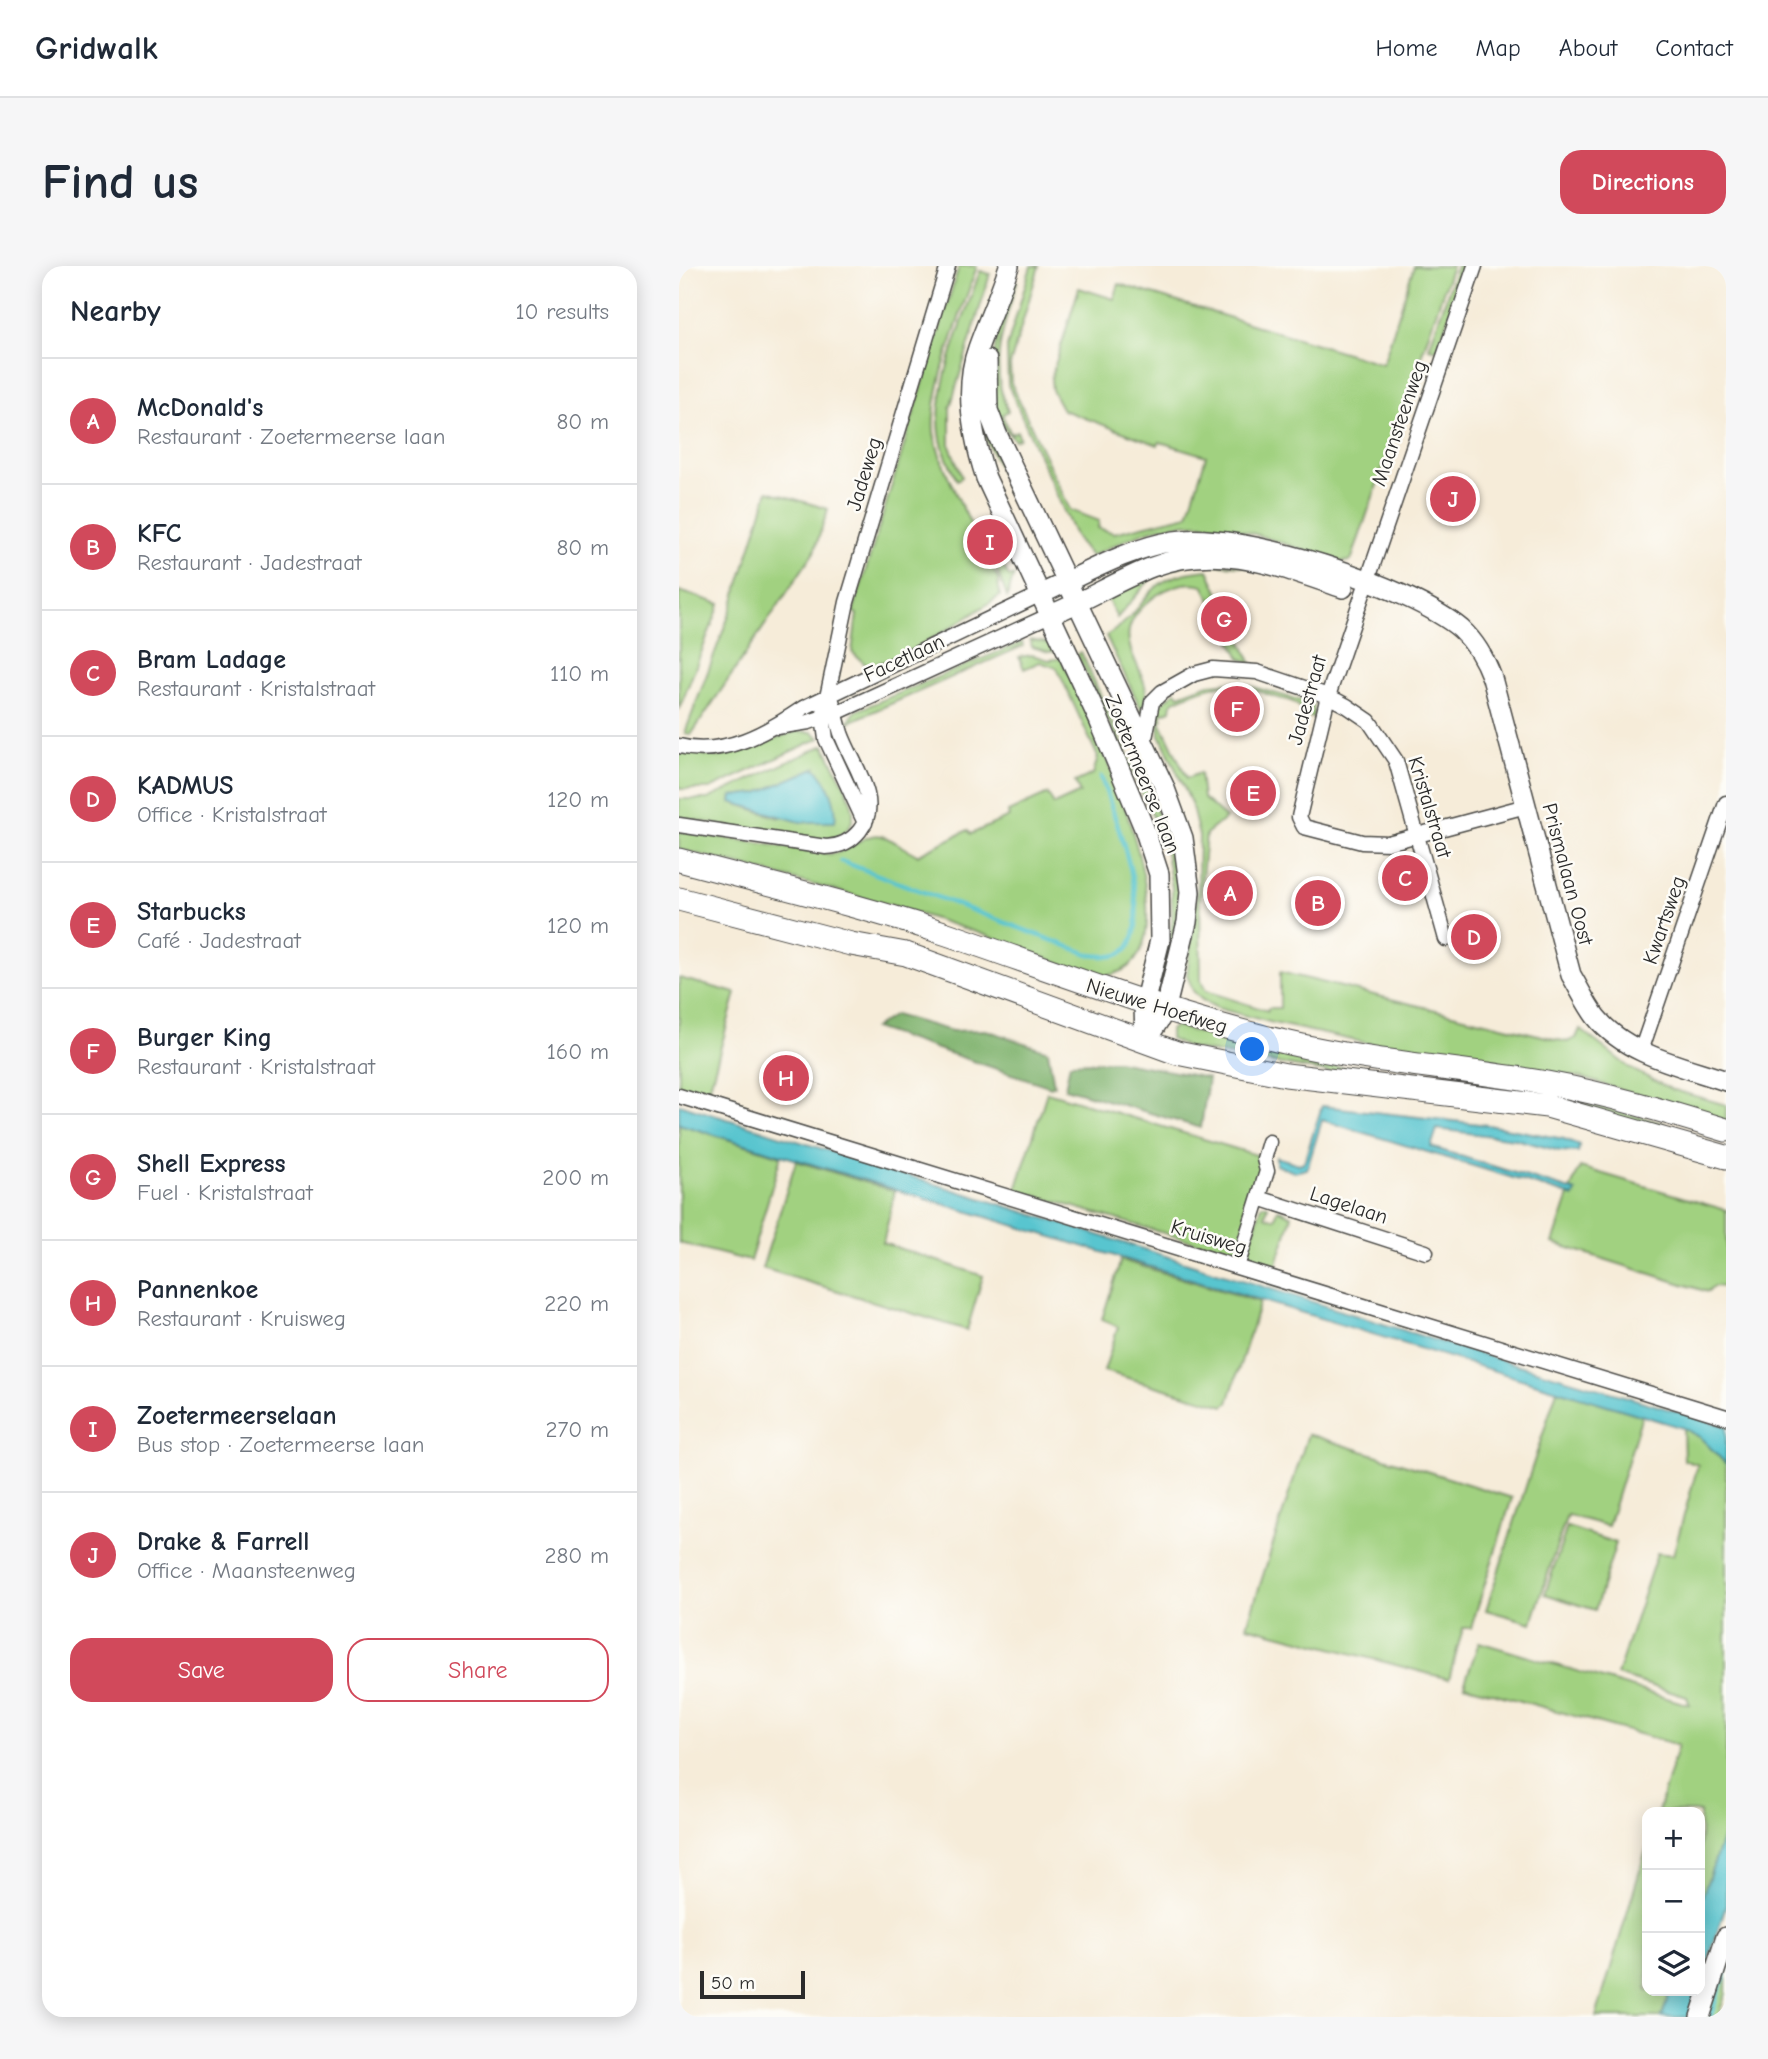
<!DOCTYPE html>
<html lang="en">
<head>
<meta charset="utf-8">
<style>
	body { margin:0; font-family:"Comic Neue",sans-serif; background:#f6f6f7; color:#1f2937 }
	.controls { position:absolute; right:21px; bottom:21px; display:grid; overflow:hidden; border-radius:14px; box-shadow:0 4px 18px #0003 }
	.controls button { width:63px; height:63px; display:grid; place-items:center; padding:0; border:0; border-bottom:2px solid #e0e1e3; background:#fff; color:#1f2937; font:35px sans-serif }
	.scale { position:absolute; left:21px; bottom:18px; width:105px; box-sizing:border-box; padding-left:7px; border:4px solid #2b2b2b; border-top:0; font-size:19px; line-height:24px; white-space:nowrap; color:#2b2b2b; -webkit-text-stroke:5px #fdfcf7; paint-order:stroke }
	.you { position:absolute; left:574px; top:784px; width:24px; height:24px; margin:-18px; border:5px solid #fff; border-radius:50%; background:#1a73e8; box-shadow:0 0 0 10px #1a73e833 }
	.badge { display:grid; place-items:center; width:46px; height:46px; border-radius:50%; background:#d1495b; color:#fff; font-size:23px; font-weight:700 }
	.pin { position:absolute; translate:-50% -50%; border:4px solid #fff; box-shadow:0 2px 7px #0006 }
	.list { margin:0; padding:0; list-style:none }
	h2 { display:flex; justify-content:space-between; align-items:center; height:91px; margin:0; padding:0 28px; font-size:30px }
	h2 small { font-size:23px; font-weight:400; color:#747a83 }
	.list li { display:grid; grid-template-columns:46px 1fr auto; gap:21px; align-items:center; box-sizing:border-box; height:126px; padding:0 28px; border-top:2px solid #e0e1e3 }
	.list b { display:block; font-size:26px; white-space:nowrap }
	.list p { margin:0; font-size:23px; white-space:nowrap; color:#747a83 }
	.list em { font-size:23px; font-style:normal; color:#747a83 }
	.actions { display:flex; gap:14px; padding:21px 28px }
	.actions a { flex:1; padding:16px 0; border:2px solid #d1495b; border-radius:21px; text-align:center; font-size:24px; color:#d1495b }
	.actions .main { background:#d1495b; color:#fff }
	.icon { flex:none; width:38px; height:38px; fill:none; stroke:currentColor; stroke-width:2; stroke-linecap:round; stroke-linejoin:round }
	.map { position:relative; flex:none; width:1047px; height:1751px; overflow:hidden; border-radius:21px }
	header { display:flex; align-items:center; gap:42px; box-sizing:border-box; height:98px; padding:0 35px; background:#fff; border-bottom:2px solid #e0e1e3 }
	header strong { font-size:33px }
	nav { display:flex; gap:38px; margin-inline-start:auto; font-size:24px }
	.intro { display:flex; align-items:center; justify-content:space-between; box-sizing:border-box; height:168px; padding:0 42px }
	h1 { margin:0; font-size:49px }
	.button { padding:18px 32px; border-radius:21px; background:#d1495b; color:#fff; font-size:24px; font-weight:700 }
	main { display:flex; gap:42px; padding:0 42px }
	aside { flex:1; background:#fff; border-radius:21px; box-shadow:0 4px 18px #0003 }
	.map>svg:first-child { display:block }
	.green { fill:#a1d180; stroke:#667e56; stroke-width:2; fill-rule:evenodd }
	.forest { fill:#80b36e; stroke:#566f4c; stroke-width:2 }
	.water { fill:#58c5cf; stroke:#42787d; stroke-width:2 }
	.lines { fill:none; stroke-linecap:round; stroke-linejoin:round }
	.stream { stroke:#58c5cf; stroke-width:4.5 }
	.street-casing { stroke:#494845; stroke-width:17 }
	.secondary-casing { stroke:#494845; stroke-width:22 }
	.primary-casing { stroke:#494845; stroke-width:25 }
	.street { stroke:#fff; stroke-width:14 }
	.secondary { stroke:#fff; stroke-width:19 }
	.primary { stroke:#fff; stroke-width:23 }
	.labels { text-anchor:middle; stroke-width:5; stroke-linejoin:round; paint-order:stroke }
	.street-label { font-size:21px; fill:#2b2b2b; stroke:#fdfcf7 }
</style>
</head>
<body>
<header>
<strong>Gridwalk</strong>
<nav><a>Home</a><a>Map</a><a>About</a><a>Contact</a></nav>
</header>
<div class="intro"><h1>Find us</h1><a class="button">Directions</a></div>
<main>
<aside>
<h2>Nearby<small>10 results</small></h2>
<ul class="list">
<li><span class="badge">A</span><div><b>McDonald's</b><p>Restaurant · Zoetermeerse laan</p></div><em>80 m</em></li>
<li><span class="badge">B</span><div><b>KFC</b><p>Restaurant · Jadestraat</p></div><em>80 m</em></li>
<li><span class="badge">C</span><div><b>Bram Ladage</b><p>Restaurant · Kristalstraat</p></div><em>110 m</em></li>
<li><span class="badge">D</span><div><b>KADMUS</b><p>Office · Kristalstraat</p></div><em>120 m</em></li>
<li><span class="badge">E</span><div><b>Starbucks</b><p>Café · Jadestraat</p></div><em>120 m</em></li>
<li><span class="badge">F</span><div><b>Burger King</b><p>Restaurant · Kristalstraat</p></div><em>160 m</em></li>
<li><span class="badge">G</span><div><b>Shell Express</b><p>Fuel · Kristalstraat</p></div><em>200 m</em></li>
<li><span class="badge">H</span><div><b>Pannenkoe</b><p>Restaurant · Kruisweg</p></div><em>220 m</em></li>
<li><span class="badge">I</span><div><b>Zoetermeerselaan</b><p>Bus stop · Zoetermeerse laan</p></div><em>270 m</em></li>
<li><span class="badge">J</span><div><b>Drake &amp; Farrell</b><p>Office · Maansteenweg</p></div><em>280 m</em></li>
</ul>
<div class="actions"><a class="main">Save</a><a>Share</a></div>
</aside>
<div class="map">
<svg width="1047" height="1751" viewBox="0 0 1047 1751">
	<rect width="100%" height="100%" fill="#fdfcf7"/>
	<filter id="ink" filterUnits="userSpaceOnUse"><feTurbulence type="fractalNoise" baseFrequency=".0143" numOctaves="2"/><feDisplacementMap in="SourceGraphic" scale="14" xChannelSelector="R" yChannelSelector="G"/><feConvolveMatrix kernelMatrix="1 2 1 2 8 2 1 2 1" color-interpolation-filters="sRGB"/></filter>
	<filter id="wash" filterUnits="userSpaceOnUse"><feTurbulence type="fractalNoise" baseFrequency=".00686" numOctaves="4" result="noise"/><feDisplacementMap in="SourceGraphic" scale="28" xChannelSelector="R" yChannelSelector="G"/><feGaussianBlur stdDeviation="1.57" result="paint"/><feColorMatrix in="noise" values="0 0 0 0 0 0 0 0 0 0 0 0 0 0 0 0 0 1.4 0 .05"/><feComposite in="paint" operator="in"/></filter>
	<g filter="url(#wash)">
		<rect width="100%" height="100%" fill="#f6ecd9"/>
		<!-- green -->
		<path class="green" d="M 280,0 L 298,0 C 284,44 251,121 255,166 C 260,203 302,276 319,313 L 321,330 C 297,346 212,403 186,398 L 173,386 L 178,348 L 174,346 Z
			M 352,0 L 360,0 L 331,99 L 332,117 L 391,244 L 420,255 L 419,262 L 435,267 L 509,249 L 527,190 L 481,176 L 479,179 L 384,144 L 373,124 L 372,112 L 400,22 L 435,33 L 440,18 L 704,98 L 735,0 L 773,0 L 672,295 L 662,296 C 605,281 548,249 488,260 C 462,265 437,279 412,290 L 397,272 L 329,119 L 328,81 Z
			M 778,0 L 787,0 L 758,84 L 750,82 Z
			M 301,5 L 311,8 L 271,142 L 271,180 L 283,211 L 278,214 C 271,199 263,184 261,168 C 254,121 286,51 301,5 Z
			M 334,15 L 338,16 C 324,62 309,100 329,145 L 323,149 L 332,168 L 338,165 L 341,172 L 336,174 C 296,141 319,56 334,15 Z
			M 302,111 L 316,185 L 364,288 L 361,290 L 306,171 Z
			M 89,225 L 149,243 L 135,286 L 12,469 L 6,467 L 53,341 Z
			M 311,285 L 323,297 L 330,311 L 335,309 L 328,331 Z
			M 510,294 L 581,301 L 510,297 L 473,311 L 438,352 L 428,332 L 432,327 Z
			M 529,304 L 547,343 L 538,346 L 524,319 C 508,314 492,320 478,329 C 412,376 484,403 463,445 L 427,370 C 476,340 459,310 529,304 Z
			M 0,325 L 41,338 L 0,444 Z
			M 560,370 L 573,398 L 561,392 L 551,373 Z
			M 351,374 L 369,377 L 377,385 L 370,386 L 353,381 Z
			M 343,376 L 344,380 L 168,457 L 177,445 Z
			M 402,386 C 421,427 438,468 458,508 C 477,545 497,576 499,618 C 502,654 491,689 484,724 L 480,723 L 493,656 L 493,621 L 487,586 L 475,553 L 398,388 Z
			M 353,389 L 370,394 L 382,392 C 407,443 542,715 414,710 L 309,670 L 215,640 L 0,583 L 0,565 L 151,588 C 169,588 185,565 203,570 C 215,574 227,583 238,589 L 289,564 L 292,568 L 330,551 L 329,546 L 369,528 L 375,539 L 401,527 L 396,516 L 414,508 L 419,491 L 378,402 L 361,396 L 345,403 L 340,391 Z
			M 557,416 L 634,438 L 635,452 C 620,448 625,442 614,436 C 608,433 599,433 593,430 C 552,414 538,416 497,434 L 493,437 L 492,444 L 482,448 L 484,453 L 481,455 L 508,512 L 521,507 L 524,532 L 547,552 L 527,568 L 521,635 L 522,715 L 527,725 L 589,745 L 589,742 L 601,742 L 601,706 L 888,776 L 897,772 L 901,763 L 952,803 L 992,823 L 1047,839 L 1047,855 L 903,812 L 842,800 L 725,785 L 594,757 L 538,742 L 523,734 L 514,725 L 508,709 L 519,621 L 520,570 L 512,537 L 481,469 L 478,442 L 497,425 L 500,429 L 530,418 Z
			M 118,465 L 133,466 L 141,472 L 31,523 L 0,523 L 0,486 L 40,491 Z
			M 145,479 C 152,495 175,532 174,548 C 174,562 163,570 150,573 C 119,578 35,557 0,551 L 0,533 L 29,533 ZM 136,502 L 100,552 L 52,536 L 53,530 L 79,527 Z
			M 0,712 L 57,727 L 28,831 L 0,823 Z
			M 496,760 C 554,777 612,794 672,803 C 781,820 879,826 986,858 L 984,864 L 509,782 L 491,773 L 491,764 Z
			M 368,826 L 581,890 L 582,904 L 557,988 L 337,924 Z
			M 0,858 L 102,890 L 71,995 L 0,977 Z
			M 117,895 L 216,925 L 204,977 L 304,1010 L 288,1064 L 83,1002 Z
			M 901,901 L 1047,944 L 1047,1021 L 1035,1020 L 1029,1026 L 874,977 L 890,929 L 895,931 L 896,926 L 891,924 Z
			M 583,939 L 589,940 L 586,950 L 596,953 L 599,943 L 613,950 L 597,1001 L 567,992 Z
			M 442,994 L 581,1036 L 549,1137 L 545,1140 L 425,1105 L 439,1061 L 423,1053 Z
			M 878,1124 L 963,1149 L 929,1260 L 888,1249 L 853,1357 L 807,1344 Z
			M 1004,1162 L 1021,1171 L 1047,1198 L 1047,1562 L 1021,1637 L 1021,1546 L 979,1546 L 999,1479 L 785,1419 L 800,1376 L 1011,1439 L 1008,1431 L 938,1409 L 978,1287 L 994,1289 L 1019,1199 L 1005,1194 Z
			M 629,1168 L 833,1232 L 792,1362 L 784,1362 L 770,1413 L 568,1360 Z
			M 888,1261 L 937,1277 L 916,1344 L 866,1328 Z
			M 968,1581 L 968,1725 L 991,1725 L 983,1751 L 917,1751 Z
			M 1047,1689 L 1047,1727 L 1039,1751 L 1026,1751 Z"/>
		<!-- forest -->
		<path class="forest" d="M 215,749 L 273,765 L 307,764 L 369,785 L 375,819 L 372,821 L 195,762 Z
			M 438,795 L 529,812 L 522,862 L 386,822 L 391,797 Z"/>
		<!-- water -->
		<path class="water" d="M 136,502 C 149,513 159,539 156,556 L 121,556 L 52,536 L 53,530 L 79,527 Z
			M 0,838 L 765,1077 L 1047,1160 L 1047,1198 L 1021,1171 L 1004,1162 L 0,858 Z
			M 643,840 L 809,859 L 885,873 L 900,879 L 899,886 L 881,885 L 836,873 L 758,863 L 752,881 L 897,926 L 895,931 L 890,929 L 643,854 L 628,903 L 615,906 L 597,899 L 597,891 L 620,898 L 625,896 Z
			M 1047,1562 L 1047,1639 L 1021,1720 L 1021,1637 Z
			M 991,1725 L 1019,1725 L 1011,1751 L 983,1751 Z"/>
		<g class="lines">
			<!-- stream -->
			<path class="stream" d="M 162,595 L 412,689 C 424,690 439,693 448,683 C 476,650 434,547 422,511
				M 1032,1749 L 1047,1703"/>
		</g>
	</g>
	<g filter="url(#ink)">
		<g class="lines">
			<!-- street casing -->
			<g class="street-casing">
				<path id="street" d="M 796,0 L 649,430 L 620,551 L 625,561 L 683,576 L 709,577 L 847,540
					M 98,461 L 130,456 L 157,447 L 371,349
					M 465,478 L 473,436 L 483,426 L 515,408 L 534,403 L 578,406 L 649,430 L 668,440 L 690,455 L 717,495 L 767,673
					M 0,480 C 45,491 87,467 124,442 L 362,328
					M 186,557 L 147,473 L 144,451 L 168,336 L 269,0
					M 0,559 L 147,581 C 175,580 195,556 188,528 C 183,507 169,487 162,467 C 158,454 156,442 151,429
					M 962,785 L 1047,537
					M 0,830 L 1047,1151
					M 580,932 L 747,986
					M 558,1001 L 588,905 L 585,893 L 590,876"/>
			</g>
			<!-- secondary casing -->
			<g class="secondary-casing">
				<path id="secondary" d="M 330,0 C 321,28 309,54 299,82 C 284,123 294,172 307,212 L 420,454 L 465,562 L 480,608 L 481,674 L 465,738 L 466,776
					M 308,94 L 309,144 L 318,168 L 485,520 L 504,572 L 511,626 L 508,656 L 486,745 L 466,776
					M 362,328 C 404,309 449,282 495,275 C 561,264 731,320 782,363 C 797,377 806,393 813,412 L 892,709 C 900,722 907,738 917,751 C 947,789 1004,800 1047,815
					M 371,349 C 406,335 438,315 473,301 C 539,275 601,301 664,322
					M 1021,1751 L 1047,1671"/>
			</g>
			<!-- primary casing -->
			<g class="primary-casing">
				<path id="primary" d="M 0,594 C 89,618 180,639 268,668 C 382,707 492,750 610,777 C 695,797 782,802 868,817 C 929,828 988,846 1047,864
					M 0,633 L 172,678 L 227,688 L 498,787 L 607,809 L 868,840 L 1047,891"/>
			</g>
			<!-- street -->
			<use href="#street" class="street"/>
			<!-- secondary -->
			<use href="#secondary" class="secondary"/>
			<!-- primary -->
			<use href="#primary" class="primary"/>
		</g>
	</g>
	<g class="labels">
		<!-- street labels -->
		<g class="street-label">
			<text transform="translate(720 157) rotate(-71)" y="7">Maansteenweg</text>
			<text transform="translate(185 208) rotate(-73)" y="7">Jadeweg</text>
			<text transform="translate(225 392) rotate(-25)" y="7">Facetlaan</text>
			<text transform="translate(628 434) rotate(-74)" y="7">Jadestraat</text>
			<text transform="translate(464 508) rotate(68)" y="7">Zoetermeerse laan</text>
			<text transform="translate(751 541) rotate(73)" y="7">Kristalstraat</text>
			<text transform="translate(889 608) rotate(75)" y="7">Prismalaan Oost</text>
			<text transform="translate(985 654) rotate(-71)" y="7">Kwartsweg</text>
			<text transform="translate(478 740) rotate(17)" y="7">Nieuwe Hoefweg</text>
			<text transform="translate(670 939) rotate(18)" y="7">Lagelaan</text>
			<text transform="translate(530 971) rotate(17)" y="7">Kruisweg</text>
		</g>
	</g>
</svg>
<div class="controls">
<button>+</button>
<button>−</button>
<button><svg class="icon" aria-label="layers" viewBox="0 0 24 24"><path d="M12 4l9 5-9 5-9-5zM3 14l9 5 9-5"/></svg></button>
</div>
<div class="scale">50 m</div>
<div class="you"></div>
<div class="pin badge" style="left:551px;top:627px">A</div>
<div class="pin badge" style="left:639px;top:637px">B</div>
<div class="pin badge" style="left:726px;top:612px">C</div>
<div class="pin badge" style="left:795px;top:671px">D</div>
<div class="pin badge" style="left:574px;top:527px">E</div>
<div class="pin badge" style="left:558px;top:443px">F</div>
<div class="pin badge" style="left:545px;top:353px">G</div>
<div class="pin badge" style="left:107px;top:812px">H</div>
<div class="pin badge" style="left:311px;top:276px">I</div>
<div class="pin badge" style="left:774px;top:233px">J</div>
</div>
</main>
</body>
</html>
